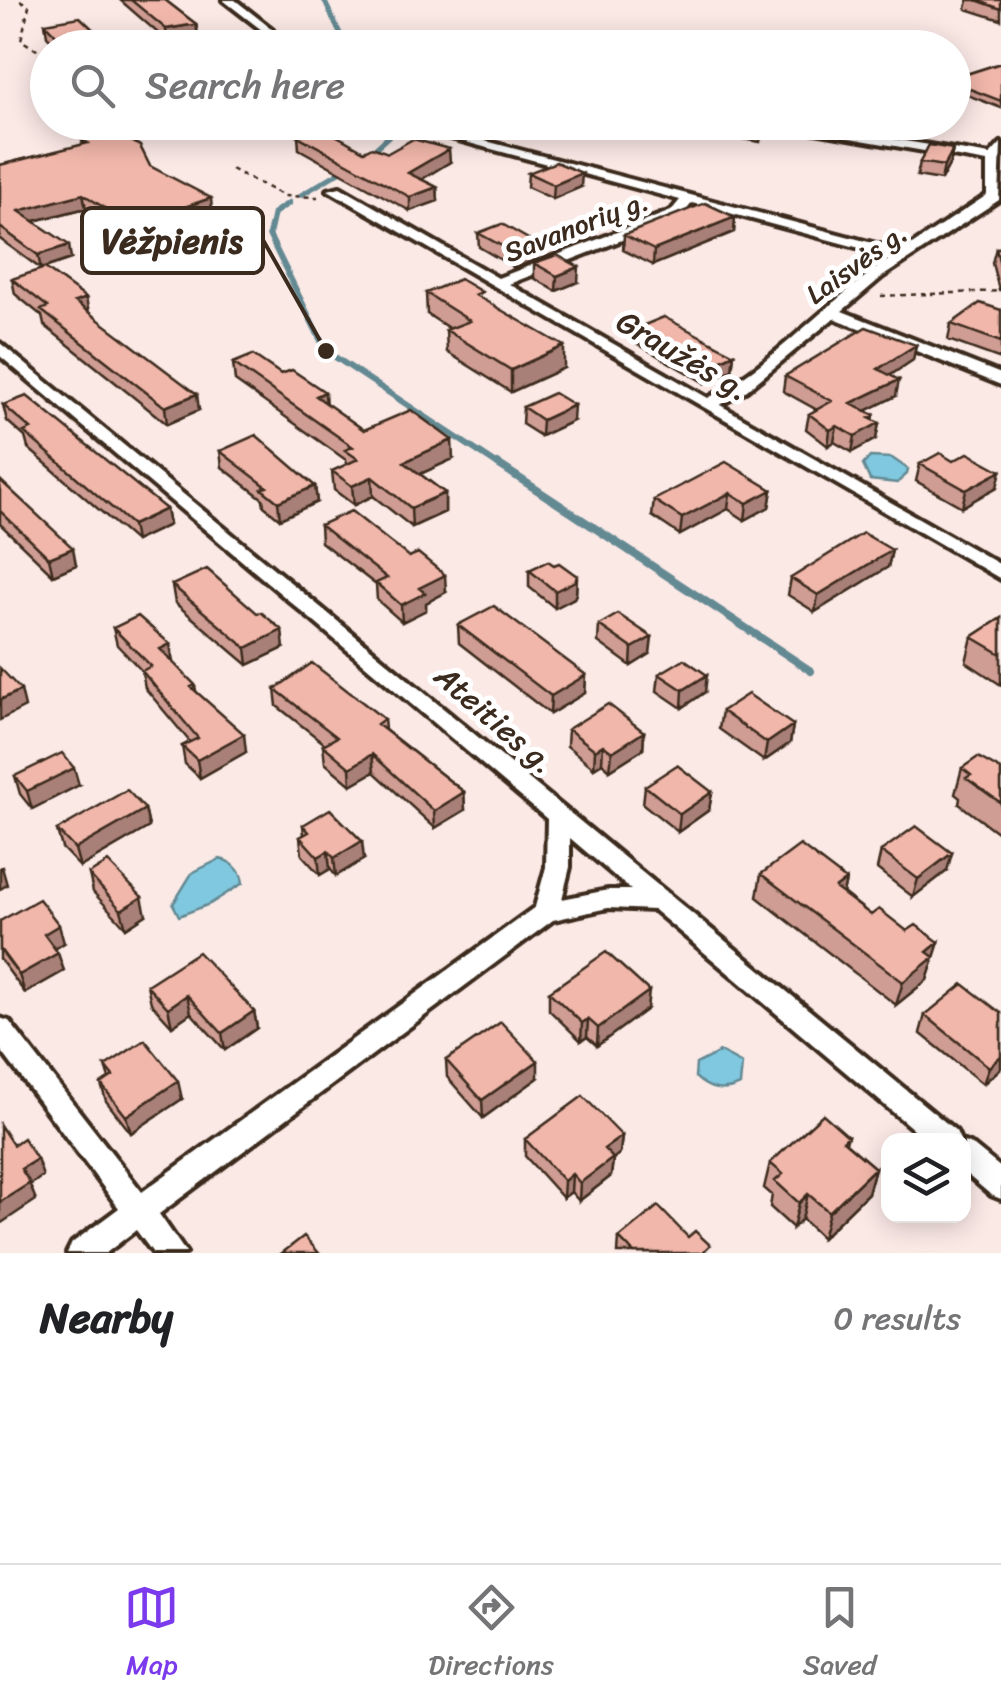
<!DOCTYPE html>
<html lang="en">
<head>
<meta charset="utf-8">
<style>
	body { margin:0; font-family:Sriracha,sans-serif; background:#f2f2f2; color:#202124 }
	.controls { position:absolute; right:30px; bottom:30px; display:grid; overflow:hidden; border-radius:20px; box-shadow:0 5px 25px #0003 }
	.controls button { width:90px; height:90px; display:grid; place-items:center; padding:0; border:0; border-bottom:2px solid #e0e0e0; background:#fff; color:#202124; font:50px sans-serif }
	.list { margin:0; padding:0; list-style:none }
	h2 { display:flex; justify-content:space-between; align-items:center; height:130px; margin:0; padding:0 40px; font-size:42px }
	h2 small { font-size:32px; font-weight:400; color:#757577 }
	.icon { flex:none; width:55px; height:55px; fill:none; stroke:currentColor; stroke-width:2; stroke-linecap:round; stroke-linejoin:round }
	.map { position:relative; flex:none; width:1001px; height:1253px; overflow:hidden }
	.search { position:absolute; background:#fff; box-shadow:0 5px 25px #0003; left:30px; right:30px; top:30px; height:110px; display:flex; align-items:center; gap:25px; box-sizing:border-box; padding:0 35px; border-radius:55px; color:#757577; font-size:38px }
	.sheet { height:310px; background:#fff }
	nav { display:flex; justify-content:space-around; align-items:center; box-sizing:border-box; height:140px; border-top:2px solid #e0e0e0; background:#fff; font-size:28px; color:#757577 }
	nav a { display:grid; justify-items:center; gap:5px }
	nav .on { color:#7c3aed }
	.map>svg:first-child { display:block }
	.water { fill:#7fc8df; stroke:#648992; stroke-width:2.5 }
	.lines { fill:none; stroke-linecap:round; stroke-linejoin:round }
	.stream-far2 { stroke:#648992; stroke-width:5 }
	.stream-far1 { stroke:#648992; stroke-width:6 }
	.stream { stroke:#648992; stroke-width:8 }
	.street-casing { stroke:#3b2a1e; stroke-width:8 }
	.path { stroke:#3b2a1e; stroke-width:2.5; stroke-dasharray:5 5; stroke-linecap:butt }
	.street { fill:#fff; fill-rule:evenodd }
	.wall { fill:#cf9d93; stroke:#3b2a1e; stroke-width:2.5 }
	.shaded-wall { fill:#a98078; stroke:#3b2a1e; stroke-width:2.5 }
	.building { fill:#f1b7ab; stroke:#3b2a1e; stroke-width:2.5 }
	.labels { text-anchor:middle; stroke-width:10; stroke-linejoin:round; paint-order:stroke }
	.far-street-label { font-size:28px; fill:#3b2a1e; stroke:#fff }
	.street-label { font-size:32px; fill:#3b2a1e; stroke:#fff }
	.leader { fill:none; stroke:#3b2a1e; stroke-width:4 }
	.callout-dot { fill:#3b2a1e; stroke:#fff; stroke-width:4 }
	.callout { fill:#fff; stroke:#3b2a1e; stroke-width:4 }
	.callout-label { font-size:35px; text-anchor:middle; font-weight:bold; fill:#3b2a1e }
</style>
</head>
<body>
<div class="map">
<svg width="1001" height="1253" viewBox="0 0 1001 1253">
	<rect width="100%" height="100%" fill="#fbe9e6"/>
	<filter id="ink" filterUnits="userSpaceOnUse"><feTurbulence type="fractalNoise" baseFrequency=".01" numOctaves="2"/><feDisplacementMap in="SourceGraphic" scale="20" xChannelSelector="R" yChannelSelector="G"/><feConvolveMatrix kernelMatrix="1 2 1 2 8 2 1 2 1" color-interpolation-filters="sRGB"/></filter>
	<g filter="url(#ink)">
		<!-- water -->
		<path class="water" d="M 870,457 L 892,458 L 908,469 L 907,474 L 897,483 L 870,480 L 863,465 Z
			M 220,859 C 232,861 242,871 243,883 L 210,904 L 179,916 L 173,904 L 192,873 Z
			M 720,1052 L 742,1064 L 740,1085 C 722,1093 709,1090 695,1077 L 696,1064 Z"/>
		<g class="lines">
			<!-- stream-far2 -->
			<path class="stream-far2" d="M 324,0 L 347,48
				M 369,154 L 389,136 L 382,122
				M 301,195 L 348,167"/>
			<!-- stream-far1 -->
			<path class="stream-far1" d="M 289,203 L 274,213 L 269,235 L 326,351 L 501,467"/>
			<!-- stream -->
			<path class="stream" d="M 498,464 L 811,671"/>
			<!-- street casing -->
			<g class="street-casing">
				<path id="street" d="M 223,0 L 235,0 L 272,29 L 263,31 Z
					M 758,122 L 790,122 L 990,155 L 1001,143 L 999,200 L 882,277 L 842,311 L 1001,374 L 1001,385 L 834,318 L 747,390 L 720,405 L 1001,565 L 1001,579 L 328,190 L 340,187 L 498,278 L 671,211 L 680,200 L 421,130 L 421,124 L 903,251 L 987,195 L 987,162 ZM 692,203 L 893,257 C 828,299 778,361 708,398 L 509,284 L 681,217 Z
					M 0,343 L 956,1131 L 960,1140 L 926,1140 L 654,910 L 608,908 L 553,920 L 159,1214 L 186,1253 L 153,1253 L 136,1230 L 106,1253 L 67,1253 L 72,1243 L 119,1208 L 0,1049 L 0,1018 L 9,1021 L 142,1192 L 535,907 L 546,867 L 547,819 L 0,356 ZM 570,838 L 631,890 L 608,890 L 562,899 L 570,867 Z
					M 964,1142 L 974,1146 L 1001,1168 L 1001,1199 L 991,1195 L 964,1172 Z"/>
			</g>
			<!-- path -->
			<path class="path" d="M 20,0 L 29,6 L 21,40 L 48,57
				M 188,48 L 193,47
				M 231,169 L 284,196 L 318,197
				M 881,296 L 1001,291"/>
			<!-- street -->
			<use href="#street" class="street"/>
		</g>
		<!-- wall -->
		<path class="wall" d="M 120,0 L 165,0 L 196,24 L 198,35 L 167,41 Z
			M 968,0 L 1001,0 L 1001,20 L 966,9 Z
			M 45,23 L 106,42 L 107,48 L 59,48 L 47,36 Z
			M 1001,63 L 1001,108 L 954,90 L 954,78 Z
			M 685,122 L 755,122 L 762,128 L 760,142 L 684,129 Z
			M 298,136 L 364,151 L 388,153 L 450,162 L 421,179 L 437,187 L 438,201 L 410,211 L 299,149 Z
			M 82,140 L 150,166 L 212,211 L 134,239 L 86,208 L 35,221 L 71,259 L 41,269 L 0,239 L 0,165 L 83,145 Z
			M 953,149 L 950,163 L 941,180 L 917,176 L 920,162 Z
			M 528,173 L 581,187 L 553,199 L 527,187 Z
			M 735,217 L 734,232 L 653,265 L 623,250 L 624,235 Z
			M 478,233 L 537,244 L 537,259 L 515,268 L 479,247 Z
			M 996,248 L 1001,248 L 1001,290 L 999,290 L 992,263 Z
			M 534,263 L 578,282 L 556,291 L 534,278 Z
			M 12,279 L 89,313 L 199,410 L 167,424 L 44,325 L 42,316 L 15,294 Z
			M 426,293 L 482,299 L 564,368 L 511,392 L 447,352 L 446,330 L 450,329 L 427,314 Z
			M 1001,310 L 1001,359 L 948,340 L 951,324 Z
			M 637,328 L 734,354 L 732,370 L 705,383 L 636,343 Z
			M 916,345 L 913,360 L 890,375 L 896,396 L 866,411 L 874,415 L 873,420 L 879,423 L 876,439 L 852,452 L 834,442 L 828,446 L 806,429 L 809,414 L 817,410 L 783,391 L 785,376 Z
			M 233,363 L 281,374 L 325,392 L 325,403 L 364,430 L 453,459 L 420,474 L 445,493 L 445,512 L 412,527 L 373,496 L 354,505 L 334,490 L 332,471 L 347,465 L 346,460 L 235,381 Z
			M 3,405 L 166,509 L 169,525 L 135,541 L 28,448 L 25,437 L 7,421 Z
			M 523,407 L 573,421 L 541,436 L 522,424 Z
			M 220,451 L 315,486 L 317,502 L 280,519 L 264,506 L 263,499 L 222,467 Z
			M 920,464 L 997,487 L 962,507 L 916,481 Z
			M 0,480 L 76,565 L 53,575 L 0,524 Z
			M 772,490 L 769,507 L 745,520 L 728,509 L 680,535 L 652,516 L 654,500 Z
			M 320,525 L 446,592 L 426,603 L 426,610 L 402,622 L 377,600 L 376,585 L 321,542 Z
			M 892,550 L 888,567 L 815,612 L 788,595 L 791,578 Z
			M 554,565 L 577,576 L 576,594 L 574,598 L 555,608 L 529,587 L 529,570 Z
			M 172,585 L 284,648 L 248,665 L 175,603 Z
			M 1001,618 L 1001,685 L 966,662 L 972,637 Z
			M 458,625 L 586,675 L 585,693 L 550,714 L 459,643 Z
			M 599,625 L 650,654 L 631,666 L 598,642 Z
			M 113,628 L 172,662 L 195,685 L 196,691 L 246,752 L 200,778 L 185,764 L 182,746 L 190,742 L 145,688 L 142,671 L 117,645 Z
			M 659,674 L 705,692 L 682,708 L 657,691 Z
			M 275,689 L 384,719 L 385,730 L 464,792 L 465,810 L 435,828 L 374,772 L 351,785 L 325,763 L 323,745 L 325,744 L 277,706 Z
			M 722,711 L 793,725 L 790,743 L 764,761 L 719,729 Z
			M 568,729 L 644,732 L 643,749 L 610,770 L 602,763 L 594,768 L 567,746 Z
			M 962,768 L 1001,770 L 1001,835 L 959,804 L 960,798 L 955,794 Z
			M 15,776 L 79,785 L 32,809 L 20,794 Z
			M 645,786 L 712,792 L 709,810 L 678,832 L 643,804 Z
			M 145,809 L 149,827 L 80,867 L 62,848 L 57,830 Z
			M 303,825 L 364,859 L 336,876 L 330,869 L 320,875 L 302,855 L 300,837 L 304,835 Z
			M 881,851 L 947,871 L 913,897 L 877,869 Z
			M 89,874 L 146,915 L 126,928 L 93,892 Z
			M 761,874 L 846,880 L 843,893 L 871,915 L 907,931 L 932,965 L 927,980 L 896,1005 L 757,897 Z
			M 0,921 L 64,943 L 55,949 L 64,971 L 25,993 L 0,959 Z
			M 147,985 L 254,1011 L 257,1028 L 225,1050 L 191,1013 L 172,1026 L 151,1003 Z
			M 549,992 L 647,1009 L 597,1046 L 587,1037 L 581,1041 L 549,1010 Z
			M 1001,1013 L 1001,1068 L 983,1084 L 920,1033 L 925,1015 Z
			M 446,1060 L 538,1078 L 483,1118 L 447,1077 Z
			M 105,1066 L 182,1099 L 131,1133 L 106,1101 L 101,1084 L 109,1079 Z
			M 622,1136 L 620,1153 L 613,1159 L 611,1176 L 579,1201 L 571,1192 L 563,1198 L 525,1156 L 525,1139 Z
			M 848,1136 L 846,1143 L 875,1168 L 868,1193 L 822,1238 L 802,1219 L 793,1228 L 770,1207 L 772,1195 L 764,1188 L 770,1163 Z
			M 619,1238 L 709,1253 L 618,1253 Z"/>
		<!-- shaded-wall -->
		<path class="shaded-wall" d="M 196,24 L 198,35 L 167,41 L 166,29 Z
			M 106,42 L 107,48 L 75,48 Z
			M 449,149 L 450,162 L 409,187 L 408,173 Z
			M 953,149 L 950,163 L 941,180 L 944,166 Z
			M 582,173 L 581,187 L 553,199 L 554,185 Z
			M 437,187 L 438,201 L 410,211 L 410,197 Z
			M 83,194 L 86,208 L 22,224 L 19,211 Z
			M 211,198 L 212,211 L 134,239 L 131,225 Z
			M 735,217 L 734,232 L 653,265 L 654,250 Z
			M 537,244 L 537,259 L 515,268 L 515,253 Z
			M 69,245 L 71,259 L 41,269 L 38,255 Z
			M 579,267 L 578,282 L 556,291 L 557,276 Z
			M 86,298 L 89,313 L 75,302 Z
			M 916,345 L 913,360 L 876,385 L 878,369 Z
			M 564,346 L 564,368 L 511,392 L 511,370 Z
			M 734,354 L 732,370 L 705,383 L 707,367 Z
			M 899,380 L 896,396 L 849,419 L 851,403 Z
			M 325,392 L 326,411 L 316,396 Z
			M 197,394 L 199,410 L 167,424 L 165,407 Z
			M 574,405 L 573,421 L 541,436 L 542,420 Z
			M 874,415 L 872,426 L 879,423 L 876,439 L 852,452 L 855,436 L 869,418 Z
			M 837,426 L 834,442 L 828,446 L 830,430 Z
			M 452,440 L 453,459 L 405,481 L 404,462 Z
			M 1001,471 L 997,487 L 962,507 L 966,490 Z
			M 372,477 L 373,496 L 354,505 L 352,486 Z
			M 315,486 L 317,502 L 280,519 L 278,502 Z
			M 772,490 L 769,507 L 745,520 L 747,503 Z
			M 445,493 L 445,512 L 412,527 L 411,508 Z
			M 730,493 L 728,509 L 680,535 L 682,518 Z
			M 166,509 L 169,525 L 135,541 L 132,525 Z
			M 73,548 L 76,565 L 53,575 L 49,558 Z
			M 892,550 L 888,567 L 815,612 L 818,595 Z
			M 445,575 L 446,592 L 426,603 L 426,610 L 402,622 L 401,605 L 419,588 Z
			M 577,576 L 576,594 L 574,598 L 555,608 L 555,591 Z
			M 282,630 L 284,648 L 248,665 L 246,648 Z
			M 652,637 L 650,654 L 631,666 L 632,648 Z
			M 170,644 L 173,662 L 160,649 Z
			M 586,675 L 585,693 L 550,714 L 551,696 Z
			M 707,675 L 705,692 L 682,708 L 683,690 Z
			M 21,690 L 25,707 L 0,720 L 0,700 Z
			M 793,725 L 790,743 L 764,761 L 767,743 Z
			M 644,732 L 643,749 L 610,770 L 612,752 Z
			M 244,734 L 246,752 L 200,778 L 197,760 Z
			M 603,745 L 602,763 L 594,768 L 595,750 Z
			M 372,754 L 374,772 L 351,785 L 350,768 Z
			M 74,768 L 79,785 L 32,809 L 27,791 Z
			M 464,792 L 465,810 L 435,828 L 434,811 Z
			M 712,792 L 709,810 L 678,832 L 680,814 Z
			M 145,809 L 149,827 L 80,867 L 75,849 Z
			M 362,841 L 364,859 L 336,876 L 334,858 Z
			M 328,851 L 330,869 L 320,875 L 318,857 Z
			M 952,853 L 947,871 L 913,897 L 918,879 Z
			M 2,867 L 7,885 L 0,889 L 0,868 Z
			M 846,880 L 841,903 L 835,888 Z
			M 142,897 L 146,915 L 126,928 L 121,910 Z
			M 59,925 L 64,943 L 49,952 L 44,934 Z
			M 939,942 L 927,980 L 896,1005 L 903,982 L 927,952 Z
			M 58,953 L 64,971 L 25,993 L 19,975 Z
			M 649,991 L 647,1009 L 597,1046 L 598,1028 Z
			M 187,995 L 191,1013 L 172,1026 L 168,1008 Z
			M 254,1011 L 257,1028 L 225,1050 L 222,1033 Z
			M 588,1019 L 587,1037 L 581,1041 L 582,1023 Z
			M 1001,1056 L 1001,1068 L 983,1084 L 989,1067 Z
			M 538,1061 L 538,1078 L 483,1118 L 482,1100 Z
			M 178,1081 L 182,1099 L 131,1133 L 126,1116 Z
			M 622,1136 L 620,1153 L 613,1159 L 611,1176 L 579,1201 L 580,1183 L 604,1149 Z
			M 37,1159 L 43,1176 L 30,1185 L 36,1200 L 0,1224 L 0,1202 L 21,1169 Z
			M 875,1168 L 868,1193 L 822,1238 L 829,1212 Z
			M 572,1174 L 571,1192 L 563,1198 L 564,1181 Z
			M 808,1194 L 802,1219 L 793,1228 L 799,1203 Z"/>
		<!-- building -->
		<path class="building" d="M 131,0 L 165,0 L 196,24 L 166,29 Z
			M 976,0 L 1001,0 L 1001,9 Z
			M 80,17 L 106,42 L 68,48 L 45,23 Z
			M 1001,63 L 1001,101 L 954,83 L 954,78 Z
			M 727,122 L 755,122 L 762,128 Z
			M 323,128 L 364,151 L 372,147 L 388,153 L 413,139 L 449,149 L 408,173 L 437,187 L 410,197 L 298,136 Z
			M 114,131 L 140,146 L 150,166 L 211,198 L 131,225 L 83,194 L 19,211 L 69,245 L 38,255 L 0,227 L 0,165 L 88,143 L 82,140 Z
			M 929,145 L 953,149 L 944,166 L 920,162 Z
			M 556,162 L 582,173 L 554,185 L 528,173 Z
			M 705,203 L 735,217 L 654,250 L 624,235 Z
			M 502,224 L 537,244 L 515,253 L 478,233 Z
			M 996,248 L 1001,248 L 1001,270 Z
			M 557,255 L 579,267 L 557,276 L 534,263 Z
			M 45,268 L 86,298 L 75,302 L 197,394 L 165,407 L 41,310 L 48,307 L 12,279 Z
			M 460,279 L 482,292 L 475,295 L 564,346 L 511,370 L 446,330 L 470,321 L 426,293 Z
			M 980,303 L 1001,310 L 1001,342 L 951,324 Z
			M 664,317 L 734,354 L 707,367 L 637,328 Z
			M 866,327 L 916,345 L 878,369 L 899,380 L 851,403 L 874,415 L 869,418 L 879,423 L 855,436 L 837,426 L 830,430 L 809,414 L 832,401 L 785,376 Z
			M 253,355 L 281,374 L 292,370 L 325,392 L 316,396 L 364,430 L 411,410 L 452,440 L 404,462 L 445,493 L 411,508 L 372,477 L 352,486 L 332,471 L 358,459 L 345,450 L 353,447 L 233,363 Z
			M 554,393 L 574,405 L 542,420 L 523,407 Z
			M 27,396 L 166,509 L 132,525 L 24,432 L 31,429 L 3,405 Z
			M 256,435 L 315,486 L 278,502 L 262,489 L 267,487 L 220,451 Z
			M 940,453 L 953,461 L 968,453 L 1001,471 L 966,490 L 920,464 Z
			M 726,462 L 772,490 L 747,503 L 730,493 L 682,518 L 654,500 Z
			M 0,480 L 73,548 L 49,558 L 0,511 Z
			M 351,511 L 409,557 L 418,553 L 445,575 L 419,588 L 425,593 L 401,605 L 376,583 L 387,578 L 320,525 Z
			M 863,533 L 892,550 L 818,595 L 791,578 Z
			M 548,561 L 554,565 L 559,563 L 577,576 L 575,581 L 555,591 L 529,570 Z
			M 207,569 L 257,613 L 261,612 L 282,630 L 246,648 L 172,585 Z
			M 494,606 L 586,675 L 551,696 L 458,625 Z
			M 618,614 L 652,637 L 632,648 L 599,625 Z
			M 138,616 L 170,644 L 160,649 L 195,685 L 191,687 L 244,734 L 197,760 L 182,746 L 198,738 L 142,671 L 151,666 L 113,628 Z
			M 1001,618 L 1001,654 L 972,637 Z
			M 684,659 L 707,675 L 683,690 L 659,674 Z
			M 312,663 L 384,719 L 377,724 L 464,792 L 434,811 L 372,754 L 350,768 L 323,745 L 337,737 L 275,689 Z
			M 0,668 L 21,690 L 0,700 Z
			M 748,694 L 793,725 L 767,743 L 722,711 Z
			M 608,704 L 644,732 L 612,752 L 603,745 L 595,750 L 568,729 Z
			M 62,753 L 74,768 L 27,791 L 15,776 Z
			M 978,757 L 1001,770 L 1001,803 L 966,778 L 971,775 L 962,768 Z
			M 677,765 L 712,792 L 680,814 L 645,786 Z
			M 127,790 L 145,809 L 75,849 L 57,830 Z
			M 330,809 L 362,841 L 334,858 L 328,851 L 318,857 L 300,837 L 309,832 L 303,825 Z
			M 916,826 L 952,853 L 918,879 L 881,851 Z
			M 800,845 L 846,880 L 835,888 L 871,915 L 879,909 L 907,931 L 916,925 L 939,942 L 927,952 L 934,957 L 903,982 L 761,874 Z
			M 108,862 L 142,897 L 121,910 L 89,874 Z
			M 39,899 L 59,925 L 44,934 L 58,953 L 19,975 L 0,949 L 0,921 Z
			M 198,952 L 254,1011 L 222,1033 L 187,995 L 168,1008 L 147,985 Z
			M 606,952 L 649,991 L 598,1028 L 588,1019 L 582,1023 L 549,992 Z
			M 963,984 L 1001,1013 L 1001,1056 L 989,1067 L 925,1015 Z
			M 501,1022 L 538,1061 L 482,1100 L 446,1060 Z
			M 145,1040 L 178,1081 L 126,1116 L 101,1084 L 113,1076 L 105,1066 Z
			M 583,1096 L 622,1136 L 604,1149 L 613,1158 L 580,1183 L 572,1174 L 564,1181 L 525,1139 Z
			M 823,1114 L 848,1136 L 843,1141 L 875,1168 L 829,1212 L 808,1194 L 799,1203 L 775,1181 L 783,1174 L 770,1163 Z
			M 0,1125 L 13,1145 L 23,1138 L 37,1159 L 21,1169 L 30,1183 L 0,1202 Z
			M 658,1206 L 688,1237 L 695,1231 L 710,1245 L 702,1253 L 634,1253 L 619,1238 Z
			M 304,1236 L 319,1253 L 282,1253 Z"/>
	</g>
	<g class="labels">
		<!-- far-street labels -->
		<g class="far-street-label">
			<text transform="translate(576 226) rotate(-21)" y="10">Savanorių g.</text>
			<text transform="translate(856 263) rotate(-36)" y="10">Laisvės g.</text>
		</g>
		<!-- street labels -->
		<g class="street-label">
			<text transform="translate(683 355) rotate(30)" y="11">Graužės g.</text>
			<text transform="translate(495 719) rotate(41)" y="11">Ateities g.</text>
		</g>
	</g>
	<!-- callouts -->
	<path class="leader" d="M326 351L263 240"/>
	<circle class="callout-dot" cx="326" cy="351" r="10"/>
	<rect class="callout" x="82" y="208" width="181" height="65" rx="10"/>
	<g class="callout-label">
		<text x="172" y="253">Vėžpienis</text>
	</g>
</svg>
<div class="controls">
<button><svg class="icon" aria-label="layers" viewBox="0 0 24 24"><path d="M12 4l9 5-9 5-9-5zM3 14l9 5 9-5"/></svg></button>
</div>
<div class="search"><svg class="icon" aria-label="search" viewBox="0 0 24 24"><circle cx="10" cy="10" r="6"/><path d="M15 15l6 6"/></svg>Search here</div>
</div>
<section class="sheet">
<h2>Nearby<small>0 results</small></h2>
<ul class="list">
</ul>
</section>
<nav>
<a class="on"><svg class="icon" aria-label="map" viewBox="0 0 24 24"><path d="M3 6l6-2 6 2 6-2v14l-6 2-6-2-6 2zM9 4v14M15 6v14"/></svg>Map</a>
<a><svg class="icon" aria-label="directions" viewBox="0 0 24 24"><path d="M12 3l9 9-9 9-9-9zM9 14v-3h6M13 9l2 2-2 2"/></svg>Directions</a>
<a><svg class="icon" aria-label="saved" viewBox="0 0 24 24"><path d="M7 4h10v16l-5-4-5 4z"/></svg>Saved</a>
</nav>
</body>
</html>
